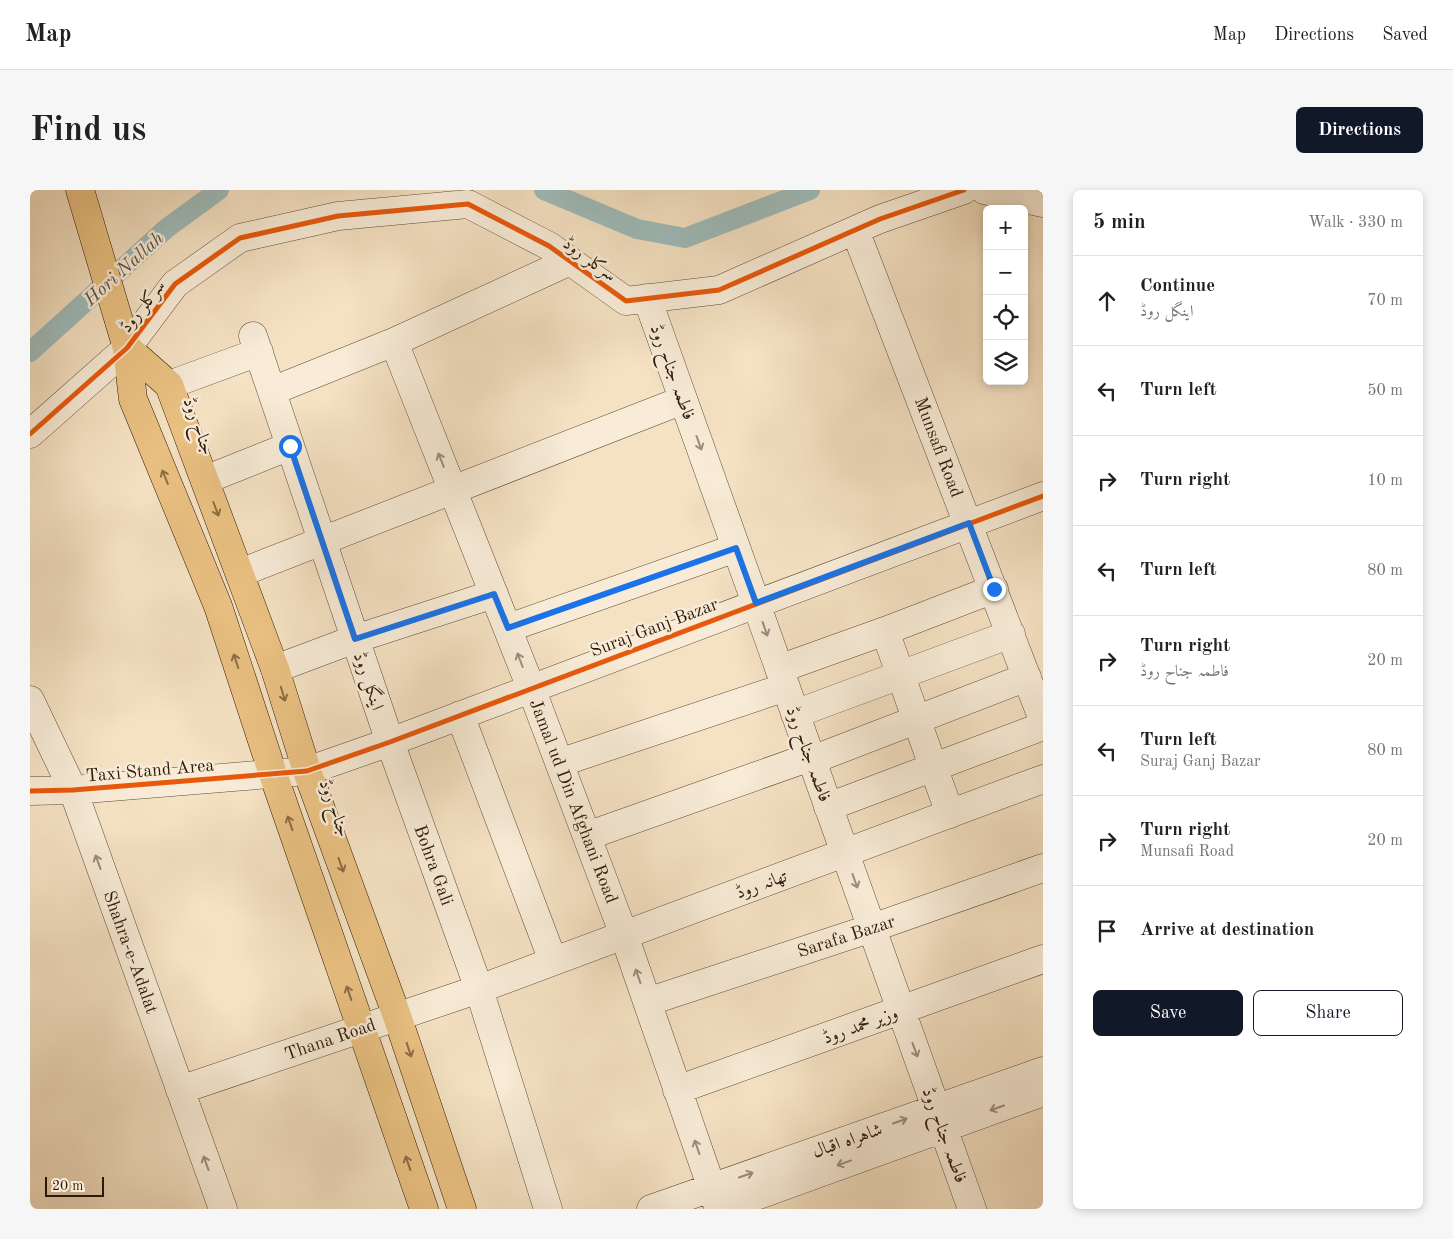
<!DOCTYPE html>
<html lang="en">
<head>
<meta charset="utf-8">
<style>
	body { margin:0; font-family:"Old Standard TT",Amiri,serif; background:#f6f6f6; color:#202124 }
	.controls { position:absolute; right:15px; top:15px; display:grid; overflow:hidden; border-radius:8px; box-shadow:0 2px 8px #0003 }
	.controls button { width:45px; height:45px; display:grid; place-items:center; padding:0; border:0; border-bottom:1px solid #e0e0e0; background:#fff; color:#202124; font:25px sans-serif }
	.scale { position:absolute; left:15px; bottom:12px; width:59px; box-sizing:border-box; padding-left:5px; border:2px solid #2d1908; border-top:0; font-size:14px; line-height:18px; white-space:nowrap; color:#2d1908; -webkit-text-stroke:4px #f8ecd8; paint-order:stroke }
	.stop { position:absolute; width:15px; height:15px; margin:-11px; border:4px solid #1a73e8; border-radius:50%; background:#fff }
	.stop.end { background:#1a73e8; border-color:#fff; box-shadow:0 1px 5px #0008 }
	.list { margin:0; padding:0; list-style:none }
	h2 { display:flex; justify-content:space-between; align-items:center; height:65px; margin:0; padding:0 20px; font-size:21px }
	h2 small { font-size:16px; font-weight:400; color:#757577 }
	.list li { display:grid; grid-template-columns:32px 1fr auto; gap:15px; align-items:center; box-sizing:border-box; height:90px; padding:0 20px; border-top:1px solid #e0e0e0 }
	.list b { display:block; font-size:19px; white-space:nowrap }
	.list p { margin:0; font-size:16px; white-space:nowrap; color:#757577 }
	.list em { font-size:16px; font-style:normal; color:#757577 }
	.actions { display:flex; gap:10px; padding:15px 20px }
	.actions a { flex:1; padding:11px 0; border:1px solid #111827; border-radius:8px; text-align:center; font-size:18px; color:#111827 }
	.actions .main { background:#111827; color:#fff }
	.icon { flex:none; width:28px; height:28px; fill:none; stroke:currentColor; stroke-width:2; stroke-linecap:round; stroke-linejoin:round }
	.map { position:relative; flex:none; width:1013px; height:1019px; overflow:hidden; border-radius:8px }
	header { display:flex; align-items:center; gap:30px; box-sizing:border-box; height:70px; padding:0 25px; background:#fff; border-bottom:1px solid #e0e0e0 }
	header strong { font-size:24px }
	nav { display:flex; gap:28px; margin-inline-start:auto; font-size:18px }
	.intro { display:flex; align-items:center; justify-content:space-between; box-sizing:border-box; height:120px; padding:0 30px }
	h1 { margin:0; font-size:35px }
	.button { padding:12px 22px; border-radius:8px; background:#111827; color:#fff; font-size:18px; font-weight:700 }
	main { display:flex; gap:30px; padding:0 30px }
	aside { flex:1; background:#fff; border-radius:8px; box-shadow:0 2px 8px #0003 }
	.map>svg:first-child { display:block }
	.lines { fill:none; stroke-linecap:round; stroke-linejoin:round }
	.canal { stroke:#9fbcbb; stroke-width:20 }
	.minor-casing { stroke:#5f4b37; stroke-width:29 }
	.major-casing { stroke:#2d1908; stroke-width:29 }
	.minor { stroke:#f8ecd8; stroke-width:28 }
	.major { stroke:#eac182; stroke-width:28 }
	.cycleway-casing { stroke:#f8ecd8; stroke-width:8 }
	.cycleway { stroke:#e8590c; stroke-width:5 }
	.oneway { stroke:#9d8d7a }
	.oneway2 { stroke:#8c6d45 }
	.route { stroke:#1a73e8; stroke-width:6 }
	.labels { text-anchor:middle; stroke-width:5; stroke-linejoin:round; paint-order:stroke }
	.street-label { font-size:18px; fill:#2d1908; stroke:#f8ecd8 }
	.water-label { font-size:19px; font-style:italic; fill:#555247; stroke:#f8ecd8 }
</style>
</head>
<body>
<header>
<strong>Map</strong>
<nav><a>Map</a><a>Directions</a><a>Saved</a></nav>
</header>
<div class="intro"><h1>Find us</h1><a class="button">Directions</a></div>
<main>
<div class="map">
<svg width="1013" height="1019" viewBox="0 0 1013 1019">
	<rect width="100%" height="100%" fill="#f5e2c3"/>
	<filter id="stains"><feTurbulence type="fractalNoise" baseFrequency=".004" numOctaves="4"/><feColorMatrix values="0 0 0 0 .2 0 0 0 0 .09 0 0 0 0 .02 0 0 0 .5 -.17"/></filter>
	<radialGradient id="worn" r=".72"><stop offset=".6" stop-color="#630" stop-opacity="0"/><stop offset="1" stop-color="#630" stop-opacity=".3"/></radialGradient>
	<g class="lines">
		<!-- canal -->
		<path class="canal" d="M 514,0 L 607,39 L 655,48 L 780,0
			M 0,162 L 137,38 L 189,0"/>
		<!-- minor casing -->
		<g class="minor-casing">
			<path id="minor" d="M 954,0 L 1013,13
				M 825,40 L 1013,530
				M 617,108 L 942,1019
				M 223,146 L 360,552 L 449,799 L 518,1019
				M 364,152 L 501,498 L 594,745 L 689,1019
				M 139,195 L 229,162
				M 242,201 L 364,152 L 540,71
				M 0,244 L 97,158 L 145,94 L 210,48 L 308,26 L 438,14 L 519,56 L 596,111 L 689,100 L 850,29 L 934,0
				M 175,290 L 260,256
				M 210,383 L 653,210
				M 478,438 L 706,358
				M 855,441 L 920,624
				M 245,479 L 325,449 L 464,404
				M 749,479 L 855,441 L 964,399
				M 0,510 L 43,600 L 193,1019
				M 765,524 L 981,444
				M 430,525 L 523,771
				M 782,570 L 997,487
				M 529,573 L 756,497
				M 0,601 L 43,600 L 277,581 L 360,552 L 1013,306
				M 798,617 L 1013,536
				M 557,646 L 780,567
				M 617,812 L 842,738 L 1013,678
				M 150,900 L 449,799 L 1013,589
				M 647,900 L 1013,769
				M 621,1019 L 1013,881
				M 690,1019 L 1013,902"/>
		</g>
		<!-- major casing -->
		<g class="major-casing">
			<path id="major" d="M 50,0 L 97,158 L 103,209 L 188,416 L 243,584 L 394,1019
				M 97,158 L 139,195 L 245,479 L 277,581 L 367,826 L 432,1019"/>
		</g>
		<!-- minor -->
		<use href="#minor" class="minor"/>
		<!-- major -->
		<use href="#major" class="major"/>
		<!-- cycleway casing -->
		<g class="cycleway-casing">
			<path id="cycleway" d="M 0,244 L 97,158 L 145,94 L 210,48 L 308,26 L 438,14 L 519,56 L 596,111 L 689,100 L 850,29 L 934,0
				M 0,601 L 43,600 L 277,581 L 360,552 L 1013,306"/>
		</g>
		<!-- cycleway -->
		<use href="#cycleway" class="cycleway"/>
	</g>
	<!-- one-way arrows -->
	<defs><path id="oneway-shaft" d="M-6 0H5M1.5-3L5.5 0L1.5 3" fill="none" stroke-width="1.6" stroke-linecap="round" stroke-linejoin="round" transform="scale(1.25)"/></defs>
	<g class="oneway">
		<use href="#oneway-shaft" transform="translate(669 253) rotate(70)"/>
		<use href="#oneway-shaft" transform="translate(411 270) rotate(-112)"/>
		<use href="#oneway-shaft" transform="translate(735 439) rotate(71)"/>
		<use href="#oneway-shaft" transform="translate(490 470) rotate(-111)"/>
		<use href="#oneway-shaft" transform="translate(68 672) rotate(-110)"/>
		<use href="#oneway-shaft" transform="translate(825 691) rotate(70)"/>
		<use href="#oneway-shaft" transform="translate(608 786) rotate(-109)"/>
		<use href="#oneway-shaft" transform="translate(885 860) rotate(70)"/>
		<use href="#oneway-shaft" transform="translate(967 918) rotate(161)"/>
		<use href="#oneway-shaft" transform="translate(870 931) rotate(-19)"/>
		<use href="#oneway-shaft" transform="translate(667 957) rotate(-109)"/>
		<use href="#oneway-shaft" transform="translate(176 973) rotate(-110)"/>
		<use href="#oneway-shaft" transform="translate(814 973) rotate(160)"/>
		<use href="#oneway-shaft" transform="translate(716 985) rotate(-19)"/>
	</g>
	<g class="oneway2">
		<use href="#oneway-shaft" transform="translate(135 287) rotate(-112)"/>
		<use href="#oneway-shaft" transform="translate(186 319) rotate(69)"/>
		<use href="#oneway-shaft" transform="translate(206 471) rotate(-108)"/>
		<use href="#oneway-shaft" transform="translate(253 504) rotate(73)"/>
		<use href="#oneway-shaft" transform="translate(260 633) rotate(-109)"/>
		<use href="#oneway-shaft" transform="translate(311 675) rotate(70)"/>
		<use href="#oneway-shaft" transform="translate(319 803) rotate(-109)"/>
		<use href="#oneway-shaft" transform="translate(379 860) rotate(72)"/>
		<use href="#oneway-shaft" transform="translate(378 973) rotate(-109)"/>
	</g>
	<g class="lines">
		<!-- route -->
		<path class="route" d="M 260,256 L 325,449 L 464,404 L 478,438 L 706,358 L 726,413 L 939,333 L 964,399"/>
	</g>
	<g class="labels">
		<!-- street labels -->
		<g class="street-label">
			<text transform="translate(560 69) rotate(36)" y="6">سرکلر روڈ</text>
			<text transform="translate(112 116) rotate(-52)" y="6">سرکلر روڈ</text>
			<text transform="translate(643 182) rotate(70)" y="6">فاطمہ جناح روڈ</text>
			<text transform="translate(169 236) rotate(70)" y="6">جناح روڈ</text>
			<text transform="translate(909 257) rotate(69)" y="6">Munsafi Road</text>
			<text transform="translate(624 437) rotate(-21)" y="6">Suraj Ganj Bazar</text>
			<text transform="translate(339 491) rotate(71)" y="6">اینگل روڈ</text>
			<text transform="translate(779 564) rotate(70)" y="6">فاطمہ جناح روڈ</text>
			<text transform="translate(120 580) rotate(-5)" y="6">Taxi Stand Area</text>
			<text transform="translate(544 611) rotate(69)" y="6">Jamal ud Din Afghani Road</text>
			<text transform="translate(305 618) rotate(70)" y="6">جناح روڈ</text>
			<text transform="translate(404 675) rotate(70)" y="6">Bohra Gali</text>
			<text transform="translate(731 694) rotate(-20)" y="6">تھانہ روڈ</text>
			<text transform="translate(816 746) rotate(-18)" y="6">Sarafa Bazar</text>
			<text transform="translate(101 762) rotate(70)" y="6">Shahra-e-Adalat</text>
			<text transform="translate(830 835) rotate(-20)" y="6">وزیر محمد روڈ</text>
			<text transform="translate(300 849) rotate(-19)" y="6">Thana Road</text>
			<text transform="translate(915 945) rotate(70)" y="6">فاطمہ جناح روڈ</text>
			<text transform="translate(817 950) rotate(-19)" y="6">شاہراہ اقبال</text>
		</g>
		<!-- water labels -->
		<g class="water-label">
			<text transform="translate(93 78) rotate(-42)" y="7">Hori Nallah</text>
		</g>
	</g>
	<rect width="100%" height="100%" filter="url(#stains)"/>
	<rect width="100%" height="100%" fill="url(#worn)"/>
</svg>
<div class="controls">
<button>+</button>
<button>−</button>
<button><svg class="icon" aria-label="locate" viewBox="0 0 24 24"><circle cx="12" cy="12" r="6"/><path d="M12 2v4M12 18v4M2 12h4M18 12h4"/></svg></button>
<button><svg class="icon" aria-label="layers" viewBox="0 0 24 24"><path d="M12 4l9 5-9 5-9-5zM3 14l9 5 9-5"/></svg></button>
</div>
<div class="scale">20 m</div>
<div class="stop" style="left:260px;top:256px"></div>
<div class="stop end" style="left:964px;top:399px"></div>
</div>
<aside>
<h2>5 min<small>Walk · 330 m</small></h2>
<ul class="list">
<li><svg class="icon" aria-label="ahead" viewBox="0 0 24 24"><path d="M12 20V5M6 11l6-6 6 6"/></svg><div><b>Continue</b><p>اینگل روڈ</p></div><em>70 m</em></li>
<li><svg class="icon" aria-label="left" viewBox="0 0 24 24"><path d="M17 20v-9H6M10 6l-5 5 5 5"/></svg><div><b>Turn left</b></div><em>50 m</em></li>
<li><svg class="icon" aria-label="right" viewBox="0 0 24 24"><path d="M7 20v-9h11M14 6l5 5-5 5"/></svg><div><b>Turn right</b></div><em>10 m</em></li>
<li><svg class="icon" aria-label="left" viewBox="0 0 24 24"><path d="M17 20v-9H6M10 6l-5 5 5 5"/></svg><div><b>Turn left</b></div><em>80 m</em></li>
<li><svg class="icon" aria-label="right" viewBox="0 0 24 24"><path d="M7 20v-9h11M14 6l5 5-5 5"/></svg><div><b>Turn right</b><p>فاطمہ جناح روڈ</p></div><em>20 m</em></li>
<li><svg class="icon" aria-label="left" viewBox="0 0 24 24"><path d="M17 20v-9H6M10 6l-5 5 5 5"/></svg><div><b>Turn left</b><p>Suraj Ganj Bazar</p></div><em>80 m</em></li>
<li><svg class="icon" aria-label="right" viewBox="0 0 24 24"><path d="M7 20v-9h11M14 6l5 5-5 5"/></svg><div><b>Turn right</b><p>Munsafi Road</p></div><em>20 m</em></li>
<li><svg class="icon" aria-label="arrive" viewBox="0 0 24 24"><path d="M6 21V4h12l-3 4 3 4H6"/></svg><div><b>Arrive at destination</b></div></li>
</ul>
<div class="actions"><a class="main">Save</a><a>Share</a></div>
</aside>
</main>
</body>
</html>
